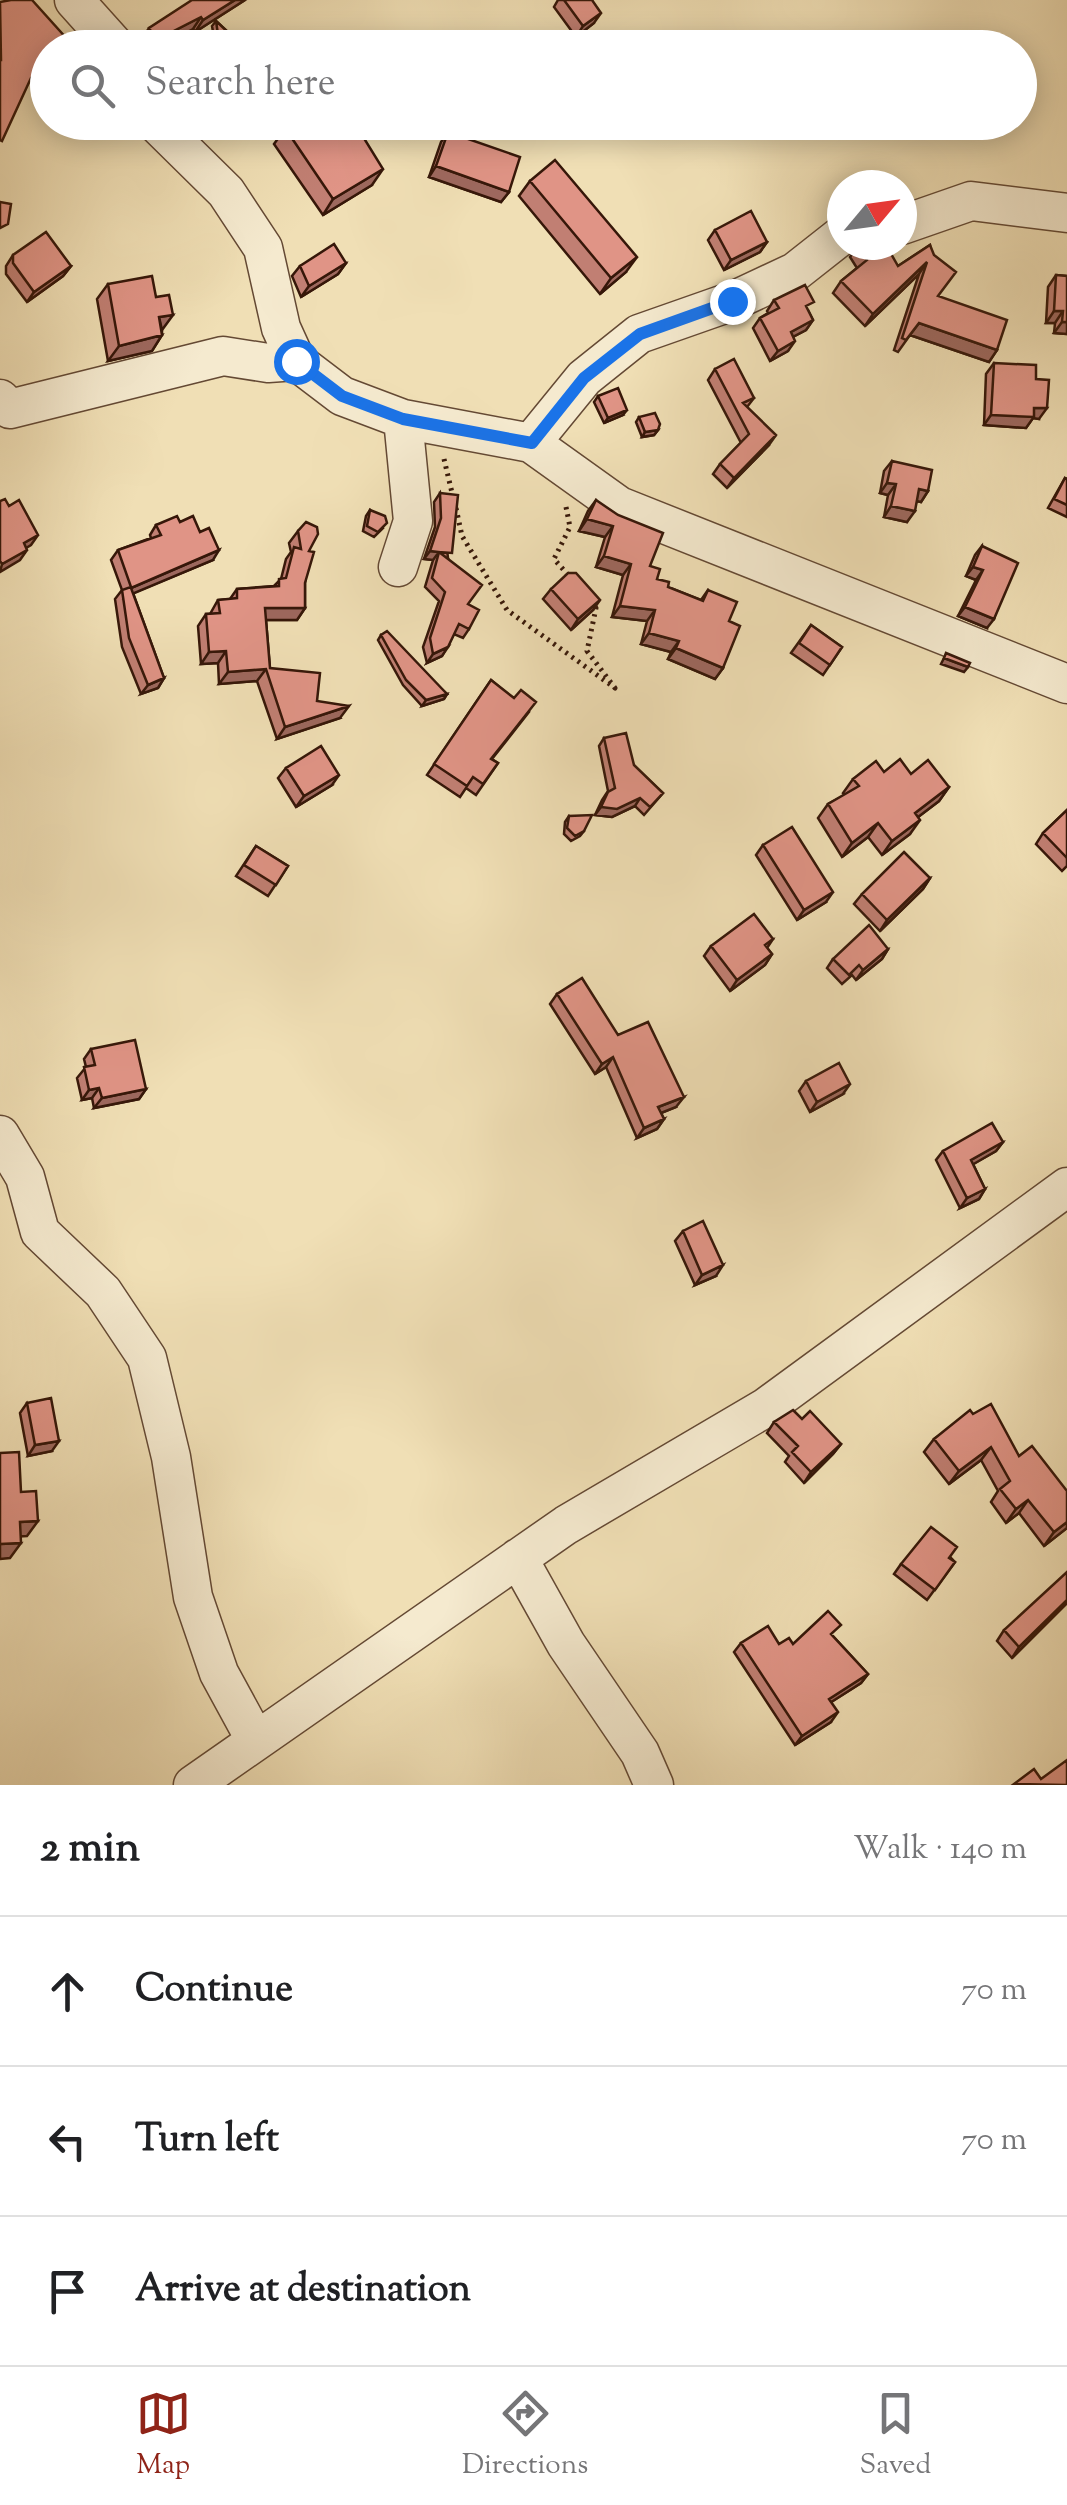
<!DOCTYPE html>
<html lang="en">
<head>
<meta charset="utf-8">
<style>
	body { margin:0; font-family:"Sorts Mill Goudy",serif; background:#f6f6f6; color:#202124 }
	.compass { position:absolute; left:827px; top:170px; width:90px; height:90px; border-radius:50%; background:#fff; box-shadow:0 5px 25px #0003; rotate:61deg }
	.stop { position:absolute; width:30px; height:30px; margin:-22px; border:8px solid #1a73e8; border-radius:50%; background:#fff }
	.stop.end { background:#1a73e8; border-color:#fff; box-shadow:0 2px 10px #0008 }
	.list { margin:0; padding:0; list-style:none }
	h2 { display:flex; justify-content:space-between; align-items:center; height:130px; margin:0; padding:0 40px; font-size:42px }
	h2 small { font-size:32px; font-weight:400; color:#757577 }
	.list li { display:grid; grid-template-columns:65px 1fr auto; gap:30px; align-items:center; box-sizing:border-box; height:150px; padding:0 40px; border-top:2px solid #e0e0e0 }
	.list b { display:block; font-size:38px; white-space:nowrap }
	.list em { font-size:32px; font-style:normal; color:#757577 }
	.icon { flex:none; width:55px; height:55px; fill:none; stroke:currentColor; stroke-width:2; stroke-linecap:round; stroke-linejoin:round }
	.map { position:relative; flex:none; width:1067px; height:1785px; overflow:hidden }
	.search { position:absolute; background:#fff; box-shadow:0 5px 25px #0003; left:30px; right:30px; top:30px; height:110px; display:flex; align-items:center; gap:25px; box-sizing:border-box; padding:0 35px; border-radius:55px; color:#757577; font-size:38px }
	.sheet { height:580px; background:#fff }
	nav { display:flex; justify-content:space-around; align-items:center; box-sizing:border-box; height:140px; border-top:2px solid #e0e0e0; background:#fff; font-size:28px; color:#757577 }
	nav a { display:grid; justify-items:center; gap:5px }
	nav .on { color:#8f2418 }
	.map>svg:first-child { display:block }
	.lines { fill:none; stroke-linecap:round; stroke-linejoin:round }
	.minor-casing { stroke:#644934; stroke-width:41 }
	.path { stroke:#361709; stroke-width:5; stroke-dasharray:2.5 5; stroke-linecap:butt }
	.minor { stroke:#f5eacf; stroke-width:38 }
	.wall { fill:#c17f73; stroke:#361709; stroke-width:2.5 }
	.shaded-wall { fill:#9d685e; stroke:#361709; stroke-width:2.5 }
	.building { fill:#e09486; stroke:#361709; stroke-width:2.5 }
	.route { stroke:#1a73e8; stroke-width:12 }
</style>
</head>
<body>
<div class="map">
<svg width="1067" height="1785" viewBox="0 0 1067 1785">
	<rect width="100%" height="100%" fill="#f0dfb5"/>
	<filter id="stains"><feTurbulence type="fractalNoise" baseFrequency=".002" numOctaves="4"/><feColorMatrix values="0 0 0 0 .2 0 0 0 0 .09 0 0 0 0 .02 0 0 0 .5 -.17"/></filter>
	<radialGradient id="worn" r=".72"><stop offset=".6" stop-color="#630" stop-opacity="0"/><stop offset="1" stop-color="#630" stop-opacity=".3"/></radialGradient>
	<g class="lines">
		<!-- minor casing -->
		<g class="minor-casing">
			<path id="minor" d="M 74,0 L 117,48
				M 155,122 L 226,192 L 263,248 L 281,328 L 296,361 L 342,396 L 403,419 L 531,443 L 619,506 L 1067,684
				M 902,225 L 971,201 L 1067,213
				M 0,399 L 10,409 L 223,356 L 268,363 L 296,361
				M 531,443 L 584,378 L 639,334 L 733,301 L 795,272 L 842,235
				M 398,567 L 413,521 L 403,419
				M 0,1135 L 25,1177 L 40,1232 L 103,1292 L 147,1358 L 171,1457 L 193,1597 L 219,1673 L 256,1741
				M 518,1558 L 566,1644 L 640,1753 L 654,1785
				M 193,1785 L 566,1525 L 765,1408 L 1067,1187"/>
		</g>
		<!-- path -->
		<path class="path" d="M 444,459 L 453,497
			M 566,507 L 570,527 L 554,559 L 569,576
			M 456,508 L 462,536 L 507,610 L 615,688 L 587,651 L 596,608 L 593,604"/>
		<!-- minor -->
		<use href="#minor" class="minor"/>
	</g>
	<!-- wall -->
	<path class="wall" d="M 245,0 L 195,32 L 193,29 L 157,48 L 145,48 L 141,40 L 149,28 Z
		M 558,0 L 592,0 L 594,23 L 576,37 L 554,7 Z
		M 216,21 L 245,48 L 216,48 L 212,26 Z
		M 282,122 L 354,122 L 372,185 L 323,215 L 274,144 L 282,133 L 279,128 Z
		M 448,132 L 509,192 L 501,202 L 429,177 L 441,142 Z
		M 530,181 L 626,272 L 600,294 L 519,196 Z
		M 715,230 L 767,242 L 760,252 L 724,270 L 708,240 Z
		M 859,245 L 898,266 L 930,245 L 938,296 L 997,350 L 989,362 L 910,335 L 898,352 L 894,350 L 919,274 L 865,326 L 833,293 L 841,281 L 857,268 L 850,257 Z
		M 13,255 L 71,266 L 63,276 L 27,302 L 6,274 L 6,266 Z
		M 346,263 L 338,274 L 301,297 L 292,276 L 300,266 Z
		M 1056,275 L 1067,276 L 1067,334 L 1054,333 L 1055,323 L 1046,323 L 1048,287 Z
		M 108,284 L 162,330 L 162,335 L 152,351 L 108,361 L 97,299 Z
		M 774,300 L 808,310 L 813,320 L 806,330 L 793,337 L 788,351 L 770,361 L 753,328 L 760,318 L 768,313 L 767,311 Z
		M 994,363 L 1036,379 L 1039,419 L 1033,418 L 1026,428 L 984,425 L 986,374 Z
		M 715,369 L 754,398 L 747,407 L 769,445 L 727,488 L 713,474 L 720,464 L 741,443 L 708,380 Z
		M 598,396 L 623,415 L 604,423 L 594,402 Z
		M 639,417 L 658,430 L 654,435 L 642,437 L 636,422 Z
		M 892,461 L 928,491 L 921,502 L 917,501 L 907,522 L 884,517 L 888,495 L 880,493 L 884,471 Z
		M 1065,478 L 1067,479 L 1067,517 L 1048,508 Z
		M 440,493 L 448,558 L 468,604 L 469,629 L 463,638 L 454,634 L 442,656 L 427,663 L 423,647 L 439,601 L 425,587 L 433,560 L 424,559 L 435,527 L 434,502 Z
		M 596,500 L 650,566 L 657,579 L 668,587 L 701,600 L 708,590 L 729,621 L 723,668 L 715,679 L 668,659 L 671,652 L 641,644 L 647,621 L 612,617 L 623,575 L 596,567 L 605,537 L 579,531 L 588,511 Z
		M 370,510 L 383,528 L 374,537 L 363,531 L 366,516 Z
		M 180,522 L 213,560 L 133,593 L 164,678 L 158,688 L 141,694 L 122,647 L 115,599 L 122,590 L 111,560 L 118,550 L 151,538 L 150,535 L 156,525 Z
		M 298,531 L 309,551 L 305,583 L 305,608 L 297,620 L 266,620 L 270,668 L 340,718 L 277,739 L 257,681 L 219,684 L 218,663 L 201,664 L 198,626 L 206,614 L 210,614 L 218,600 L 230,599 L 237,589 L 274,586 L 281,579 L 286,559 L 291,552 L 289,543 Z
		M 982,546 L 987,628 L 958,616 L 976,580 L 966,576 L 975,555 Z
		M 551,589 L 593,610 L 571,630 L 543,599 Z
		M 811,625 L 842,647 L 823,675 L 791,653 Z
		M 381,635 L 447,694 L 444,699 L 422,706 L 403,685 L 378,640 Z
		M 491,680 L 529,712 L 492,759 L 498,763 L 476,795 L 466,788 L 460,797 L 427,775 Z
		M 604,738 L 663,793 L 644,815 L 635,806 L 612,817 L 595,815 L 602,800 L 608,791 L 599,746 Z
		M 286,768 L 332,785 L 296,807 L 278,778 Z
		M 884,772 L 911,774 L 949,787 L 939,801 L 918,817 L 910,834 L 882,855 L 868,837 L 842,857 L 818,818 L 828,804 L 845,795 L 843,793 L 853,779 Z
		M 1067,810 L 1067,866 L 1062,871 L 1036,844 L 1043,833 Z
		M 569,816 L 584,831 L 580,836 L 571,841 L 564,834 L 565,822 Z
		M 763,845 L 826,902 L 797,920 L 756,855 Z
		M 256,846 L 288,866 L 268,896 L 236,876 Z
		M 930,878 L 923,889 L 880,931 L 854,904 L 862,894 Z
		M 773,939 L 767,948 L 772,954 L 765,965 L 730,991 L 704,956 L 711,946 Z
		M 888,949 L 882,959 L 856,980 L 852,975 L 842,984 L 827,968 L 833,959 Z
		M 557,994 L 618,1035 L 676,1107 L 661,1113 L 664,1119 L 657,1129 L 637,1138 L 606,1067 L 595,1074 L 550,1004 Z
		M 91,1049 L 146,1089 L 139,1099 L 94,1108 L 92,1098 L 82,1100 L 77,1078 L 86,1067 L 84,1059 Z
		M 806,1081 L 843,1094 L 810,1112 L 799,1091 Z
		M 1003,1142 L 996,1151 L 973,1164 L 985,1189 L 979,1199 L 960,1208 L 936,1160 L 943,1151 Z
		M 683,1231 L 716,1276 L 695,1285 L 675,1241 Z
		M 27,1403 L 52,1451 L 28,1456 L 20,1413 Z
		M 973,1414 L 1019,1456 L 1067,1491 L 1067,1528 L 1044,1546 L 1019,1513 L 1006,1523 L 991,1502 L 998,1491 L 981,1460 L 949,1484 L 924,1452 L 934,1439 Z
		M 802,1419 L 841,1444 L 833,1454 L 804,1483 L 785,1462 L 789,1456 L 767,1433 L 774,1422 Z
		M 950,1557 L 955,1562 L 927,1600 L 894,1574 L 901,1564 Z
		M 1067,1603 L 1012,1658 L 997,1641 L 1004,1630 Z
		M 833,1636 L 868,1674 L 861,1683 L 831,1702 L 831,1722 L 795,1745 L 734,1652 L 741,1643 L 793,1644 Z"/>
	<!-- shaded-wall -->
	<path class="shaded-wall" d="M 235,0 L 245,0 L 195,32 L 203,20 Z
		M 601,13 L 594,23 L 576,37 L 583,26 Z
		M 201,17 L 193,29 L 157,48 L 151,48 L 156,40 Z
		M 436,166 L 509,192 L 501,202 L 429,177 Z
		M 383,169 L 372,185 L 323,215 L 333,199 Z
		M 767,242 L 760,252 L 724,270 L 731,260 Z
		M 637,257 L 626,272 L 600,294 L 611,278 Z
		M 927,262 L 919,274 L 865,326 L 873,314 Z
		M 346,263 L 338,274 L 301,297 L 309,286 Z
		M 71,266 L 63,276 L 27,302 L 34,292 Z
		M 1054,311 L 1063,311 L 1055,323 L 1046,323 Z
		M 173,315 L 162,330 L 159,317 Z
		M 813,320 L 806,330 L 783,342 L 791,332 Z
		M 1062,322 L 1067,322 L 1067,334 L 1054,333 Z
		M 919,323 L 997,350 L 989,362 L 910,335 Z
		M 162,335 L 152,351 L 108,361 L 119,346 Z
		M 795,341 L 788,351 L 770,361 L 778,351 Z
		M 1034,408 L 1047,408 L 1039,419 L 1033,418 L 1026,428 L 984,425 L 991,415 Z
		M 627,410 L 623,415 L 604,423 L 608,418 Z
		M 658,430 L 654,435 L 642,437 L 645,432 Z
		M 776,435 L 769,445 L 727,488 L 734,478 Z
		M 887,483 L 896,484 L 888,495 L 880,493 Z
		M 919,489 L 928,491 L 921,502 L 912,500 Z
		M 891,506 L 915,511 L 907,522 L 884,517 Z
		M 587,519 L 613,526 L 605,537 L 579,531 Z
		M 38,535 L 31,545 L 16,554 L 24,543 Z
		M 27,550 L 20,560 L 0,572 L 2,564 Z
		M 219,550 L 213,560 L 125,597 L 131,588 Z
		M 430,551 L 439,552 L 433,560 L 424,559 Z
		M 604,556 L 631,564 L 623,575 L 596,567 Z
		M 973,567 L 983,570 L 976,580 L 966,576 Z
		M 600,600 L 593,610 L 571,630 L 578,619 Z
		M 620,606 L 655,610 L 647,621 L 612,617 Z
		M 965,607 L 994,619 L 987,628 L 958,616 Z
		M 265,608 L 305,608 L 297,620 L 257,620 Z
		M 649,633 L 679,641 L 671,652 L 641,644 Z
		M 448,647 L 442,656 L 427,663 L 433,654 Z
		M 676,648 L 723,668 L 715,679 L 668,659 Z
		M 226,651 L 218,663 L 201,664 L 209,652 Z
		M 944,658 L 968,667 L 964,672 L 941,664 Z
		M 266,669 L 257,681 L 219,684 L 228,672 Z
		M 164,678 L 158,688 L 141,694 L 148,685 Z
		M 447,694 L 444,699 L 422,706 L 426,700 Z
		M 349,706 L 340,718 L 277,739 L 285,727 Z
		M 339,775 L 332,785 L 296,807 L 304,796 Z
		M 949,787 L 939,801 L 905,827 L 915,813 Z
		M 640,798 L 635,806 L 612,817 L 595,815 L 601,807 Z
		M 920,820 L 910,834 L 882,855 L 892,841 Z
		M 878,823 L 868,837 L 842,857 L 852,843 Z
		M 930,878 L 923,889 L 880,931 L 887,920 Z
		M 833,892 L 826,902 L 797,920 L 804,910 Z
		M 888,949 L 882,959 L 856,980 L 863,970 Z
		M 772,954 L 765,965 L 730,991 L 737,980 Z
		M 613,1057 L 606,1067 L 595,1074 L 602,1064 Z
		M 850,1084 L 843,1094 L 810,1112 L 817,1102 Z
		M 99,1088 L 92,1098 L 82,1100 L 89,1090 Z
		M 146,1089 L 139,1099 L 94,1108 L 102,1098 Z
		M 684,1097 L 676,1107 L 651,1117 L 658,1107 Z
		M 664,1119 L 657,1129 L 637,1138 L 644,1128 Z
		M 1003,1142 L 996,1151 L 965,1169 L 971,1160 Z
		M 985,1189 L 979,1199 L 960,1208 L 967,1198 Z
		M 723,1265 L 716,1276 L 695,1285 L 702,1275 Z
		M 59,1441 L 52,1451 L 28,1456 L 35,1445 Z
		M 841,1444 L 833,1454 L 804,1483 L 811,1472 Z
		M 991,1447 L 981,1460 L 949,1484 L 959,1471 Z
		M 1028,1500 L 1019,1513 L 1006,1523 L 1016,1509 Z
		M 38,1521 L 27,1536 L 9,1537 L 20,1522 Z
		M 1067,1522 L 1067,1528 L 1044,1546 L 1054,1532 Z
		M 21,1543 L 10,1558 L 0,1559 L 0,1544 Z
		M 1067,1600 L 1067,1603 L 1012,1658 L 1019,1647 Z
		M 868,1674 L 861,1683 L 822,1708 L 829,1699 Z
		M 838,1712 L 831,1722 L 795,1745 L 802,1736 Z"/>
	<!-- building -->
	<path class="building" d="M 11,0 L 32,0 L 68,40 L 61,48 L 48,48 L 48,61 L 31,78 L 2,141 L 0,140 L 0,60 L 1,60 L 0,2 Z
		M 192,0 L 235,0 L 203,20 L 201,17 L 156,40 L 149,28 Z
		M 564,0 L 592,0 L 601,13 L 583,26 Z
		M 216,21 L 245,48 L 220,48 Z
		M 294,122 L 354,122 L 383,169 L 333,199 L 285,128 Z
		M 448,132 L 520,157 L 509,192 L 436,166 Z
		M 555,160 L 637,257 L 611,278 L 530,181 Z
		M 0,202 L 11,204 L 8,224 L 0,228 Z
		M 751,211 L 767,242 L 731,260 L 715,230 Z
		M 46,232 L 71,266 L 34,292 L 13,263 L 13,255 Z
		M 334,244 L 346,263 L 309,286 L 300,266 Z
		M 859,245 L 886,245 L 898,266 L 930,245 L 934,255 L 956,272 L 938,296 L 1007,320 L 997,350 L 919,323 L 906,340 L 902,338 L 927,262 L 873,314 L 841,281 L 867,260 Z
		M 1056,275 L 1067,276 L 1067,322 L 1062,322 L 1063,311 L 1054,311 Z
		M 152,276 L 156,297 L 169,295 L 173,315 L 159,317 L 162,335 L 119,346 L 108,284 Z
		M 805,285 L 814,302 L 806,306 L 813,320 L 791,332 L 795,341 L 778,351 L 760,318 L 779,308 L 774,300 Z
		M 734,359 L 754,398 L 743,403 L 776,435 L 734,478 L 720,464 L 749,434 L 715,369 Z
		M 994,363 L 1036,365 L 1036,379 L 1049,380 L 1047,408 L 1034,408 L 1034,417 L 991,415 Z
		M 618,388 L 627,410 L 608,418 L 598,396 Z
		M 655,413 L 660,424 L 658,430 L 645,432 L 639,417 Z
		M 892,461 L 932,470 L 928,491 L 919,489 L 915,511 L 891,506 L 896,484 L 887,483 Z
		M 1065,478 L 1067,479 L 1067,505 L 1054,499 Z
		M 440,493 L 458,495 L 452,553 L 439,552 L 482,585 L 468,604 L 479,610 L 469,629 L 459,624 L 448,647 L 433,654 L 430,638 L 445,592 L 432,578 L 439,552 L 430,551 L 441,518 Z
		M 5,499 L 9,506 L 19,500 L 38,535 L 24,543 L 27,550 L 2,564 L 0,561 L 0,501 Z
		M 596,500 L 618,515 L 663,533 L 650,566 L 660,569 L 657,579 L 669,582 L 668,587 L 703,601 L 708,590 L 737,602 L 729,621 L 740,626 L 723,668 L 676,648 L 679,641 L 649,633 L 655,610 L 620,606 L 631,564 L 604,556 L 613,526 L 587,519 Z
		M 370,510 L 385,516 L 387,523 L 378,532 L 367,526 Z
		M 177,516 L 180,522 L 193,516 L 200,532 L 209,528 L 219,550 L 131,588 L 164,678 L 148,685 L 129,638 L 122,590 L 131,587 L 118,550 L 161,535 L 156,525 Z
		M 306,522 L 317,527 L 318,534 L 309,551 L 314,552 L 305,583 L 305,608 L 265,608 L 270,668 L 320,673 L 317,701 L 349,706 L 285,727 L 266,669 L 228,672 L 226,651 L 209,652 L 206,614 L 220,613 L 218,600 L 237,598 L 237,589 L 279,586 L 279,579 L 286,578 L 294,547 L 301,549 L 298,531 Z
		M 982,546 L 1018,563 L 994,619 L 965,607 L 983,570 L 973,567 Z
		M 568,573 L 576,573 L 600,600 L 578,619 L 551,589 Z
		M 811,625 L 842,647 L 830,665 L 799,643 Z
		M 387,631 L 447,694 L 426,700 L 406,680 L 381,635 Z
		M 946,653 L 970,663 L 968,667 L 944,658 Z
		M 491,680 L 514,698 L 521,690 L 536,702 L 491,759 L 498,763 L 483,784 L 473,777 L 467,786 L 434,764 Z
		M 626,733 L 634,765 L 663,793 L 650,807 L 640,798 L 617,809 L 601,807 L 608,792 L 615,788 L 604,738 Z
		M 321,746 L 339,775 L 304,796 L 286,768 Z
		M 900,759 L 911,774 L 928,760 L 949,787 L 915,813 L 920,820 L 892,841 L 878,823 L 852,843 L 828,804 L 859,786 L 853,779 L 876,761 L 884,772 Z
		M 1067,810 L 1067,858 L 1043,833 Z
		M 592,815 L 584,831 L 575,836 L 567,828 L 569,816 Z
		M 792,827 L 833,892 L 804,910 L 763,845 Z
		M 256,846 L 288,866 L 276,885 L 244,865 Z
		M 904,852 L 930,878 L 887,920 L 862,894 Z
		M 754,914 L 773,939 L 765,945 L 772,954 L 737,980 L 711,946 Z
		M 869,925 L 888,949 L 863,970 L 859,965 L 849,975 L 833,959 Z
		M 582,978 L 618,1035 L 648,1022 L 684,1097 L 658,1107 L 664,1119 L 644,1128 L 613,1057 L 602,1064 L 557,994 Z
		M 135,1040 L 146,1089 L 102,1098 L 99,1088 L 89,1090 L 84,1067 L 95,1065 L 91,1049 Z
		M 839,1063 L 850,1084 L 817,1102 L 806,1081 Z
		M 992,1123 L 1003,1142 L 971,1160 L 985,1189 L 967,1198 L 943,1151 Z
		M 703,1221 L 723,1265 L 702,1275 L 683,1231 Z
		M 51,1398 L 59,1441 L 35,1445 L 27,1403 Z
		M 991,1404 L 1019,1456 L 1032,1446 L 1067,1491 L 1067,1522 L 1054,1532 L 1028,1500 L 1016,1509 L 1000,1489 L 1010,1481 L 991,1447 L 959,1471 L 934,1439 L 970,1410 L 973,1414 Z
		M 793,1410 L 802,1419 L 810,1411 L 841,1444 L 811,1472 L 792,1452 L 798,1446 L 774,1422 Z
		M 19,1452 L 21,1492 L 36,1491 L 38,1521 L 20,1522 L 21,1543 L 0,1544 L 0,1453 Z
		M 931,1527 L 957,1547 L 949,1558 L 955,1562 L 935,1590 L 901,1564 Z
		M 1067,1572 L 1067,1600 L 1019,1647 L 1004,1630 Z
		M 828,1611 L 841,1625 L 831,1634 L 868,1674 L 829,1699 L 838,1712 L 802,1736 L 741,1643 L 768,1626 L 779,1644 L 789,1638 L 793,1644 Z
		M 1067,1760 L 1067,1785 L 1014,1784 L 1034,1769 L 1041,1779 Z"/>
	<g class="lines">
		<!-- route -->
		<path class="route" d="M 296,361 L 342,396 L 403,419 L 532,443 L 584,378 L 640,334 L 732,301"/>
	</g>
	<rect width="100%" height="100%" filter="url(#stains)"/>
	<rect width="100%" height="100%" fill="url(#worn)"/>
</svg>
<svg class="compass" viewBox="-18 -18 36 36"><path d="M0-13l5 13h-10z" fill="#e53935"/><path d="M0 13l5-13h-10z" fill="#757577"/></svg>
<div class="stop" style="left:296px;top:361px"></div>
<div class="stop end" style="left:732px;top:301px"></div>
<div class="search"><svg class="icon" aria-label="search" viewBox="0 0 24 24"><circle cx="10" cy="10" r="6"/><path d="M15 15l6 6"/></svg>Search here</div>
</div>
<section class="sheet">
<h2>2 min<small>Walk · 140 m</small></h2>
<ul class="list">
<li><svg class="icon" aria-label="ahead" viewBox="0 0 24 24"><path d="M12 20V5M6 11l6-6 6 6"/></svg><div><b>Continue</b></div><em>70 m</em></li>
<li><svg class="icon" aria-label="left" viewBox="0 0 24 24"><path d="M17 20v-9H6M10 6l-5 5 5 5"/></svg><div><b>Turn left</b></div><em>70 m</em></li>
<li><svg class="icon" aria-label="arrive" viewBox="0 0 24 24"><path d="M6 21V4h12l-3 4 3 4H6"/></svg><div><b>Arrive at destination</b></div></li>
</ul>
</section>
<nav>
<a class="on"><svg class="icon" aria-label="map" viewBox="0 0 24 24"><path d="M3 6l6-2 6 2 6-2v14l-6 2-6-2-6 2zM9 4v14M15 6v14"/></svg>Map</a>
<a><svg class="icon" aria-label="directions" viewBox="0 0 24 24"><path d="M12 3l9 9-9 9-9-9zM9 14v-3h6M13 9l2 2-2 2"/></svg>Directions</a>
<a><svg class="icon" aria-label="saved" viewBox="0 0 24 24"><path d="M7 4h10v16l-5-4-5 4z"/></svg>Saved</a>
</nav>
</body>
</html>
